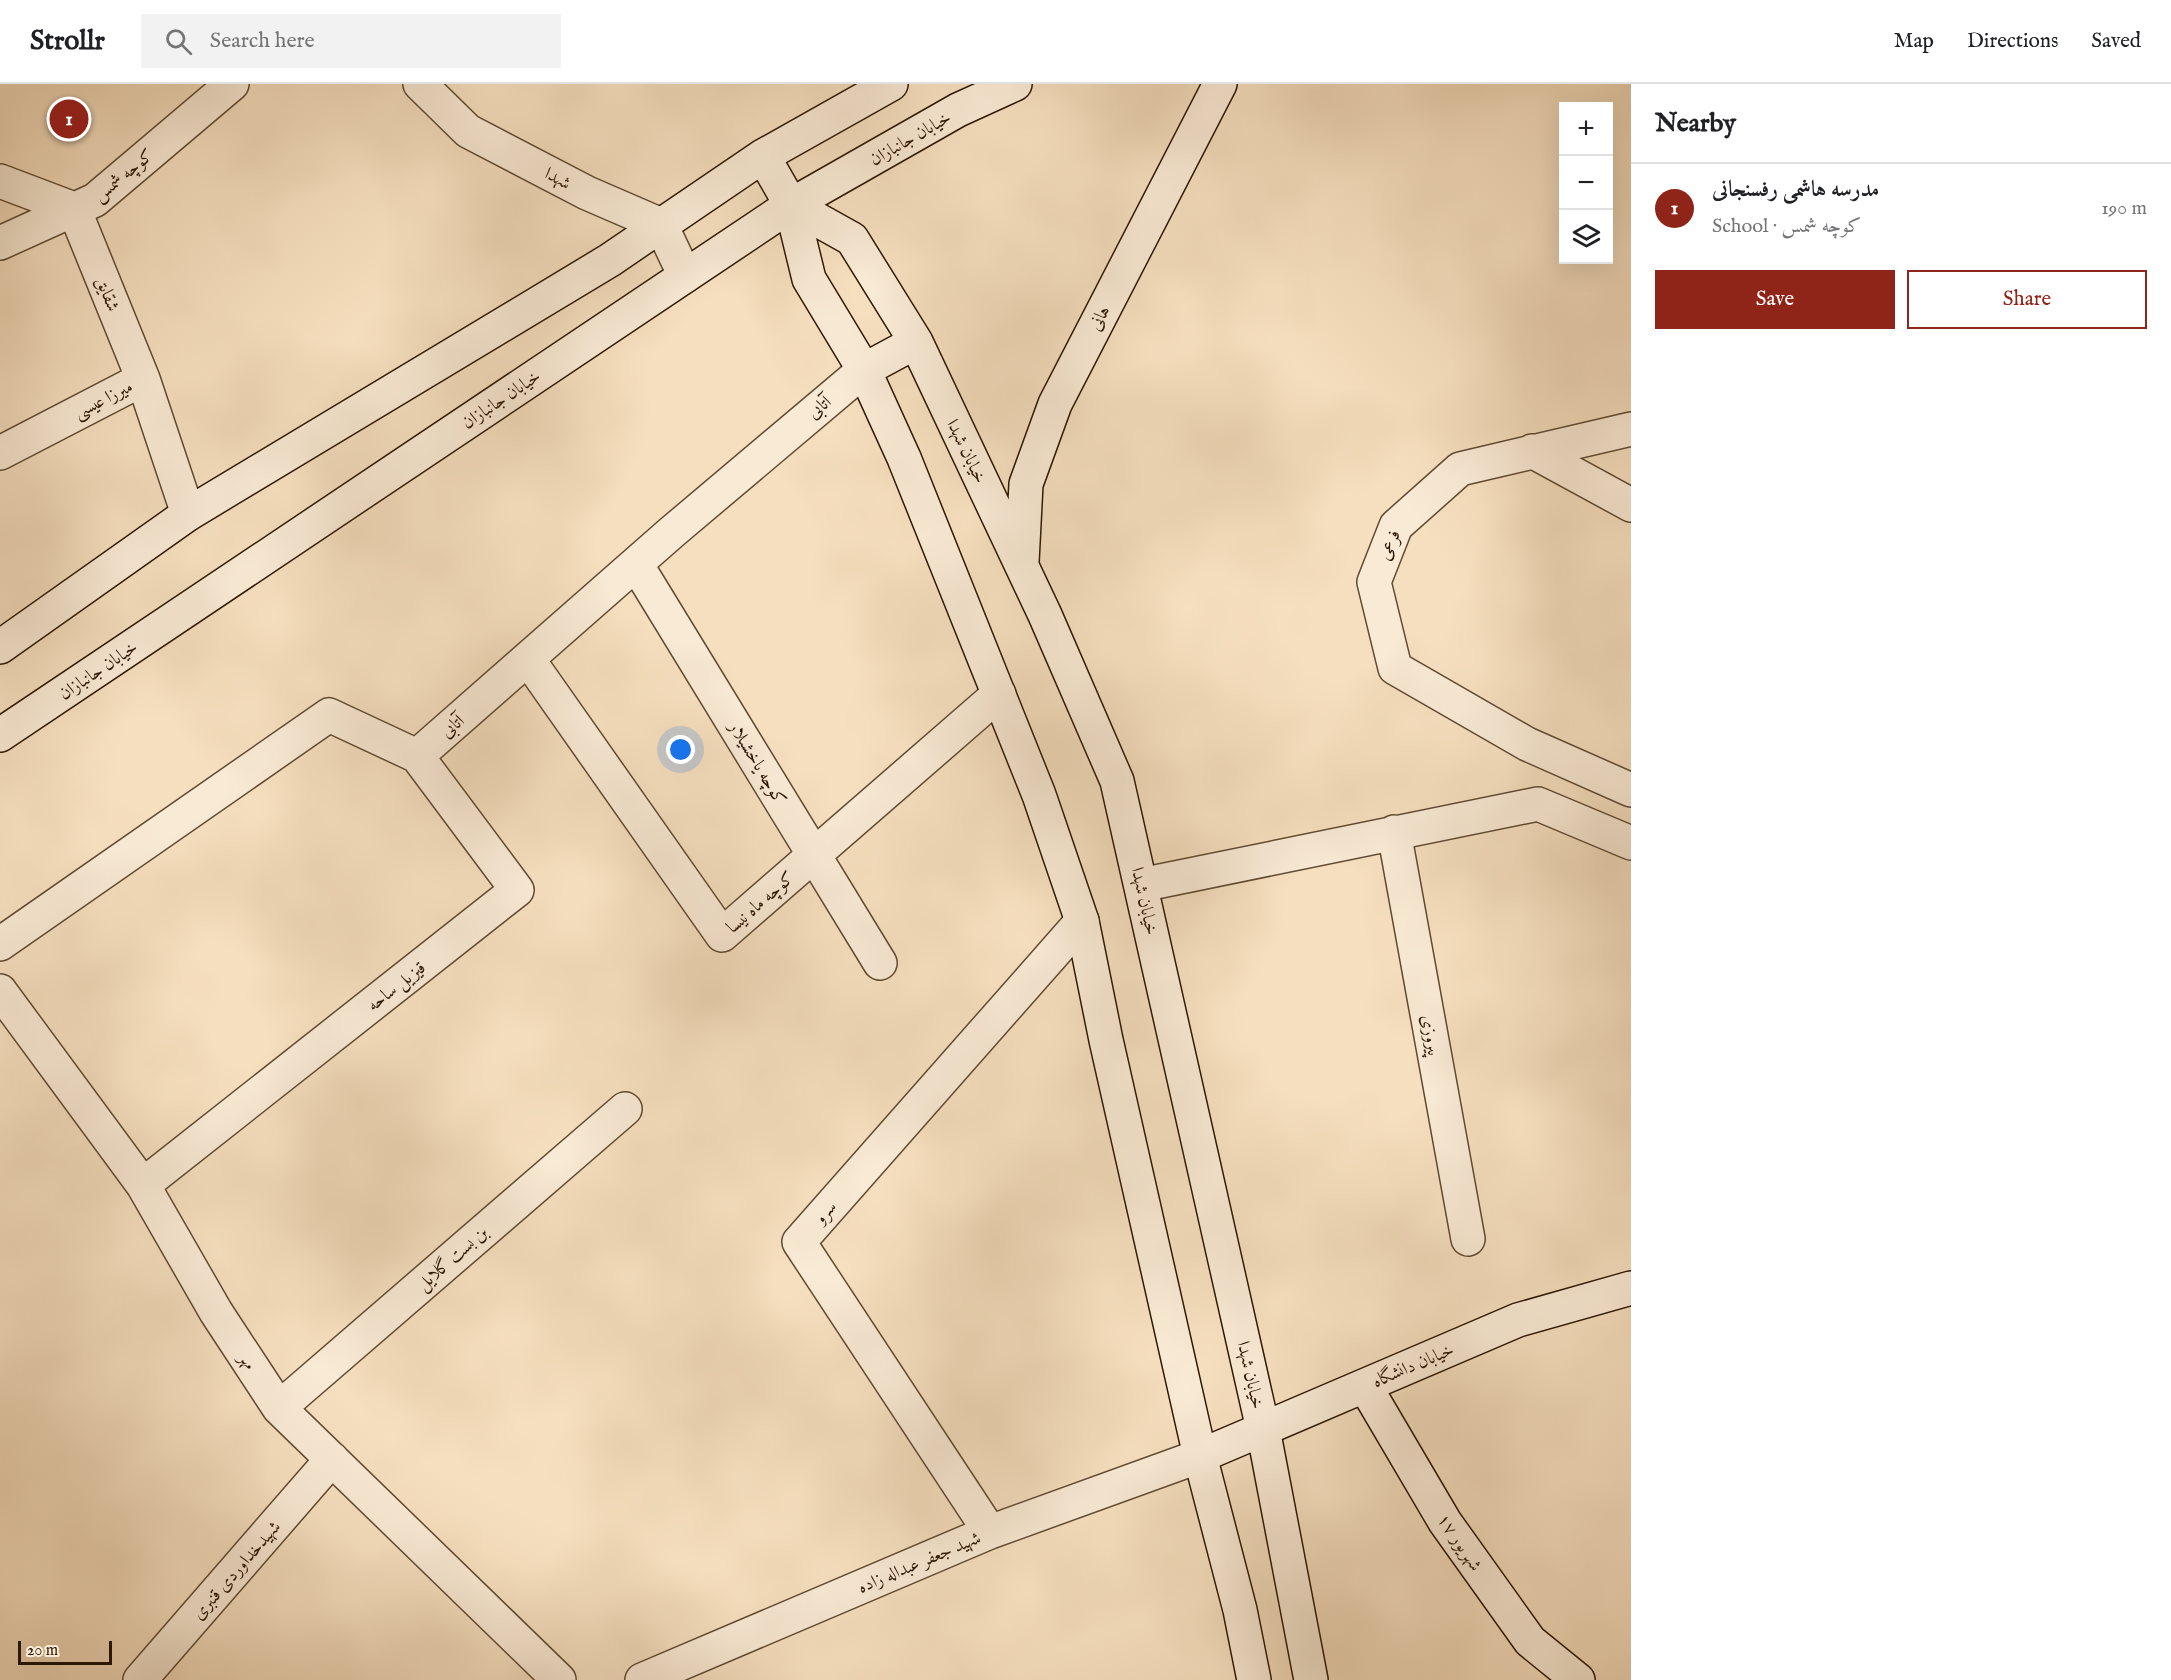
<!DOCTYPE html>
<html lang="en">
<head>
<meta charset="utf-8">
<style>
	body { margin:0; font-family:"IM FELL English",Amiri,serif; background:#f2f2f2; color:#202124 }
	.controls { position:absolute; right:18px; top:18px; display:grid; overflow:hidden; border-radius:0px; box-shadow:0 6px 24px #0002 }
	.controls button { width:54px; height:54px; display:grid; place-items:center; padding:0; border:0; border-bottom:2px solid #e0e0e0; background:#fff; color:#202124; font:30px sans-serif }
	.scale { position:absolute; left:18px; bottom:15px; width:94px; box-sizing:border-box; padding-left:6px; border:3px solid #2d1803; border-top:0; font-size:16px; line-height:21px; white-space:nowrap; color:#2d1803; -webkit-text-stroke:4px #f9ead5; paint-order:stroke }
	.you { position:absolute; left:681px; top:666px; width:21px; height:21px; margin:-15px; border:4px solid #fff; border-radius:50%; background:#1a73e8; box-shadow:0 0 0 9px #1a73e833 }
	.badge { display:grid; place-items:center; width:39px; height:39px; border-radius:50%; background:#8f2418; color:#fff; font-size:20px; font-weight:700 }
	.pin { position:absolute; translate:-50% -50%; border:3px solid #fff; box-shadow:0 2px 6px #0006 }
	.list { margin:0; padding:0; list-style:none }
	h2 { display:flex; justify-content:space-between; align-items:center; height:78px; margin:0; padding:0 24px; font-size:26px }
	h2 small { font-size:20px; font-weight:400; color:#757577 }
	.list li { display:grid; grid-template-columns:39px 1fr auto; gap:18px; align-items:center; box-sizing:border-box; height:90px; padding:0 24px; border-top:2px solid #e0e0e0 }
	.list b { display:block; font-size:22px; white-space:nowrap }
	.list p { margin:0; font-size:20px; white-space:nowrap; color:#757577 }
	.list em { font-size:20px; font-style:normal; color:#757577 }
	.actions { display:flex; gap:12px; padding:18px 24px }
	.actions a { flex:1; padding:14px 0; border:2px solid #8f2418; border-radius:0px; text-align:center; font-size:21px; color:#8f2418 }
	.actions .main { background:#8f2418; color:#fff }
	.icon { flex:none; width:33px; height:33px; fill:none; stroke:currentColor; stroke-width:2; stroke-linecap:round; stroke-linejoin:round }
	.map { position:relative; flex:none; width:1631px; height:1596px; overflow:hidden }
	header { display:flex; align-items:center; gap:36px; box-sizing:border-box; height:84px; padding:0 30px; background:#fff; border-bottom:2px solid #e0e0e0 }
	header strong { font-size:28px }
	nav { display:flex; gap:33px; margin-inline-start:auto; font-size:21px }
	.search { width:420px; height:54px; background:#f2f2f2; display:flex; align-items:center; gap:15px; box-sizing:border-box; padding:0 21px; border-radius:0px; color:#757577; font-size:22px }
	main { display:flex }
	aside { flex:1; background:#fff }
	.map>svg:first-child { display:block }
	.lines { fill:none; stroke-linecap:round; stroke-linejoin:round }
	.street-casing { stroke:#5f4a32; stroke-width:36 }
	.secondary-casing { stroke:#2d1803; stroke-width:36 }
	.street { stroke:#f9ead5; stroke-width:33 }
	.secondary { stroke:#f9ead5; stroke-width:33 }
	.labels { text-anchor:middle; stroke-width:4.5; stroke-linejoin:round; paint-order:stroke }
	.street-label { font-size:18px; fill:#2d1803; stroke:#f9ead5 }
</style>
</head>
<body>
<header>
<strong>Strollr</strong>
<div class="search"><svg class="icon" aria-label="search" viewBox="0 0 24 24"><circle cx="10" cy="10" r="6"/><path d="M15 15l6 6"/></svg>Search here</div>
<nav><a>Map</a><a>Directions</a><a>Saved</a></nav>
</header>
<main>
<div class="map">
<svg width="1631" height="1596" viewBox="0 0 1631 1596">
	<rect width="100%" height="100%" fill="#f6dfbf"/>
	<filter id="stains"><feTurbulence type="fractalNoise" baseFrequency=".00333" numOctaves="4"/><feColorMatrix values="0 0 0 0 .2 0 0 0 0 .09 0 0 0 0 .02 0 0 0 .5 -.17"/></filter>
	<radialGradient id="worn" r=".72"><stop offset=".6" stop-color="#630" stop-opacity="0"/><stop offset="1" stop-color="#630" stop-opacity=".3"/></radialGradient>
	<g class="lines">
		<!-- street casing -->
		<g class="street-casing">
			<path id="street" d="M 420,0 L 468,47 L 587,109 L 661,141 L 685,192
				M 0,97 L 74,125 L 143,295
				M 0,159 L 95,116 L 232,0
				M 1631,345 L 1460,385 L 1396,442 L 1374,498 L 1395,584 L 1527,660 L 1631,706
				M 1532,367 L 1631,421
				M 0,369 L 143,295 L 188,430
				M 636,480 L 880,879
				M 528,575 L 722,851 L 999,610
				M 1394,748 L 1468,1155
				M 1141,801 L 1538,720 L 1631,759
				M 0,860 L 329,631 L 417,672 L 672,448 L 864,286
				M 0,907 L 143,1101 L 216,1228 L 279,1324 L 559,1596
				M 143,1101 L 517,806 L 417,672
				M 279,1324 L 625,1025
				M 990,1448 L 799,1158 L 1082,837
				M 140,1596 L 332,1375
				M 642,1596 L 990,1448 L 1200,1372"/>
		</g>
		<!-- secondary casing -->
		<g class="secondary-casing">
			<path id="secondary" d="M 763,72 L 791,121 L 809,195 L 864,286 L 904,374 L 1039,711 L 1082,837 L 1106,956 L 1200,1372 L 1240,1526 L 1254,1596
				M 791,121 L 852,155 L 916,258 L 1045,531 L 1117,697 L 1263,1345 L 1311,1596
				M 864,286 L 916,258
				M 1022,478 L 1026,400 L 1055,320 L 1220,0
				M 0,563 L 188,430 L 610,176 L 763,72 L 891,0
				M 0,651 L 791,121 L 958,26 L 1015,0
				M 1365,1302 L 1445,1438 L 1530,1557 L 1578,1596
				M 1200,1372 L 1518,1236 L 1631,1204"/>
		</g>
		<!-- street -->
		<use href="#street" class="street"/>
		<!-- secondary -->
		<use href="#secondary" class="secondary"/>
	</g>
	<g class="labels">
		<!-- street labels -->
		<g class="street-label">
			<text transform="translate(910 54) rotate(-30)" y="6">خیابان جانبازان</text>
			<text transform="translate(123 91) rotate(-39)" y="6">کوچه شمس</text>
			<text transform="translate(558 94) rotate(28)" y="6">شهدا</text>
			<text transform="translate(108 210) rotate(68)" y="6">شقایق</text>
			<text transform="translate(1099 234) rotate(-63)" y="6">هانی</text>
			<text transform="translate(103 315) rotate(-27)" y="6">میرزا عیسی</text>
			<text transform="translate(501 315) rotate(-34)" y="6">خیابان جانبازان</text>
			<text transform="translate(819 323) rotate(-40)" y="6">آتابی</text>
			<text transform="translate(967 367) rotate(64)" y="6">خیابان شهدا</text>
			<text transform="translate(1389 461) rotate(-67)" y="6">فرعی</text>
			<text transform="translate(98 586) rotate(-34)" y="6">خیابان جانبازان</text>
			<text transform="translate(452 642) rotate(-41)" y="6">آتابی</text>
			<text transform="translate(758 679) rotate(59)" y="6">کوچه یاخشیلار</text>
			<text transform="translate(1145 817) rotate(77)" y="6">خیابان شهدا</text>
			<text transform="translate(760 818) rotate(-41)" y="6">کوچه ماه نیسا</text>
			<text transform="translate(396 902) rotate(-38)" y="6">قیزیل ساحه</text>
			<text transform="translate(1431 951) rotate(80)" y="6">پیروزی</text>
			<text transform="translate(825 1128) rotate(-49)" y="6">سرو</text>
			<text transform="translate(452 1174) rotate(-41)" y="6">بن بست گلایل</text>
			<text transform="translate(248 1277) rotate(56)" y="6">مهر</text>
			<text transform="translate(1413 1281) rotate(-23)" y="6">خیابان دانشگاه</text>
			<text transform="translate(1251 1291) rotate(77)" y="6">خیابان شهدا</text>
			<text transform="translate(1460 1458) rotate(56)" y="6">۱۷ شهریور</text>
			<text transform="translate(919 1478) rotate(-23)" y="6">شهید جعفر عبداله زاده</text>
			<text transform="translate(236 1486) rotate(-49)" y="6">شهیدخداوردی قنبری</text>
		</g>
	</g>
	<rect width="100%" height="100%" filter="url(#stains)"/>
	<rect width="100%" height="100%" fill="url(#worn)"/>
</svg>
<div class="controls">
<button>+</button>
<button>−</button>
<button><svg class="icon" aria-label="layers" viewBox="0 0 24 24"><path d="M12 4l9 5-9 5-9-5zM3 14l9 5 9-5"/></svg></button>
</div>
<div class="scale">20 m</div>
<div class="you"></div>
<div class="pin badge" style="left:69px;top:35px">1</div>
</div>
<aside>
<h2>Nearby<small></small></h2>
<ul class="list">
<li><span class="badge">1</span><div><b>مدرسه هاشمی رفسنجانی</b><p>School · کوچه شمس</p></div><em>190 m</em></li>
</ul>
<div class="actions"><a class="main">Save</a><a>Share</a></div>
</aside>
</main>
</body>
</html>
